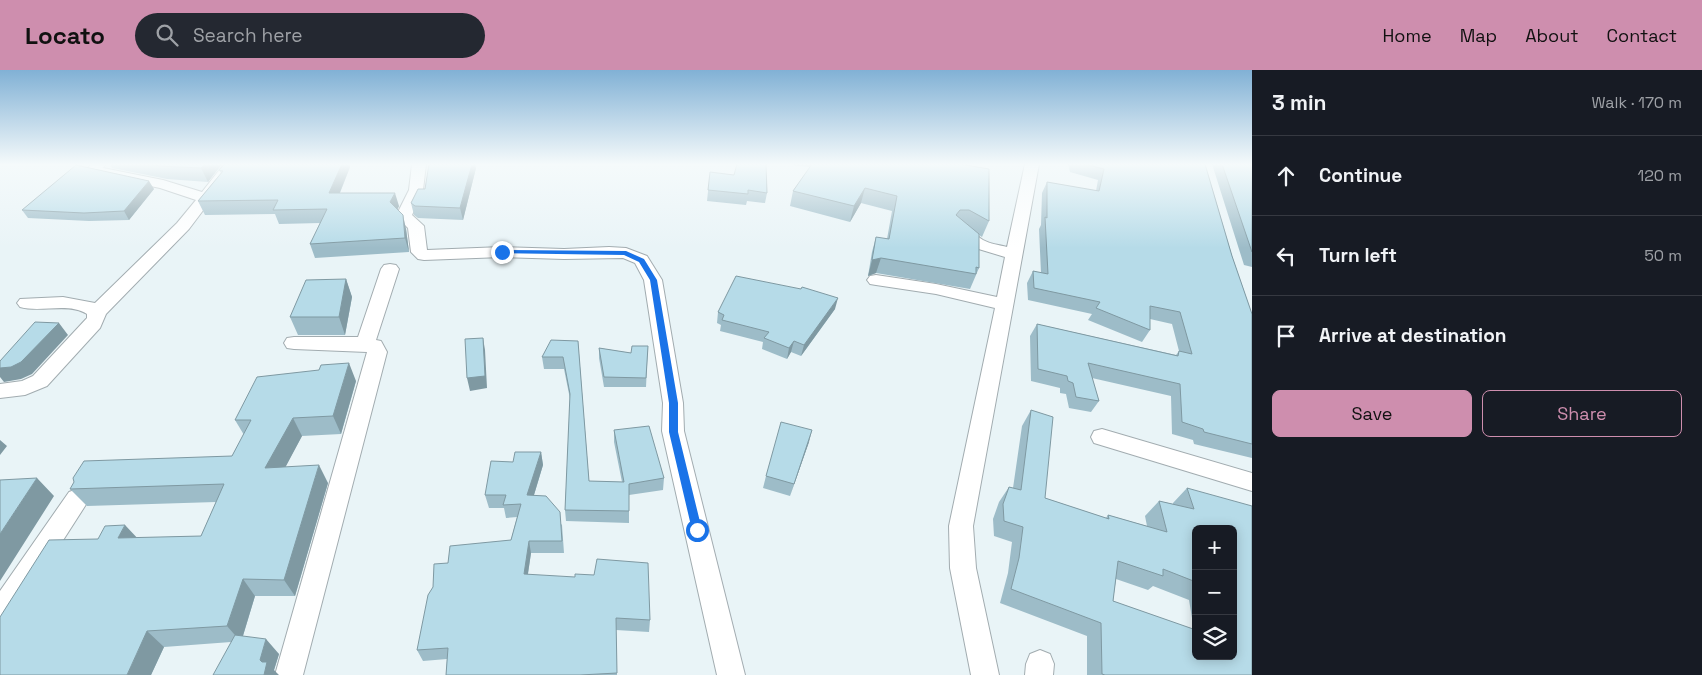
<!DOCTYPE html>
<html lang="en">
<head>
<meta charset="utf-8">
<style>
	body { margin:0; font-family:"Space Grotesk",sans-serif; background:#242831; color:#f1f3f6 }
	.controls { position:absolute; right:15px; bottom:15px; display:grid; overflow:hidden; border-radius:8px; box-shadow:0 2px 12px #0003 }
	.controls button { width:45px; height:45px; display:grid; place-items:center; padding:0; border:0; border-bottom:1px solid #363941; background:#171b24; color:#f1f3f6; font:25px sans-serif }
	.stop { position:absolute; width:15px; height:15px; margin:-11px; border:4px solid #1a73e8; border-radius:50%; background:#fff }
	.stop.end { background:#1a73e8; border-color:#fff; box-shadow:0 1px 5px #0008 }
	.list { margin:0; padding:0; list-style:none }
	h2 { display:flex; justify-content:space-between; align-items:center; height:65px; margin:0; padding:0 20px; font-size:21px }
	h2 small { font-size:16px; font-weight:400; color:#9ea1a6 }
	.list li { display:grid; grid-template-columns:32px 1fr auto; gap:15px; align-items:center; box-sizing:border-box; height:80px; padding:0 20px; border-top:1px solid #363941 }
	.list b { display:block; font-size:19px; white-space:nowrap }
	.list em { font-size:16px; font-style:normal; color:#9ea1a6 }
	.actions { display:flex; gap:10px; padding:15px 20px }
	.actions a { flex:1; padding:11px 0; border:1px solid #ce8eae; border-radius:8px; text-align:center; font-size:18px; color:#ce8eae }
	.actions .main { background:#ce8eae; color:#111 }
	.icon { flex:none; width:28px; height:28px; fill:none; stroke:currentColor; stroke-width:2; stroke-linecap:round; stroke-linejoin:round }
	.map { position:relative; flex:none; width:1252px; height:605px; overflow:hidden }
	header { display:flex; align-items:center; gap:30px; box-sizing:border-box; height:70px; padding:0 25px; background:#ce8eae; color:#111 }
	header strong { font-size:24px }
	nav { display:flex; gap:28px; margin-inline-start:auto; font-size:18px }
	.search { width:350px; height:45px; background:#242831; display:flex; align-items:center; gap:12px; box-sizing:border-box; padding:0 18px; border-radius:28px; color:#9ea1a6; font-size:19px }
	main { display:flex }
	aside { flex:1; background:#171b24 }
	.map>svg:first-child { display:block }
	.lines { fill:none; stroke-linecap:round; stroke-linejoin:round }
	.minor-casing { stroke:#a2acb0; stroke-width:2 }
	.minor { fill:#fff; fill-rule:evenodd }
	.wall { fill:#9dbcc8; fill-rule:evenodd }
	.shaded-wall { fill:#7f99a2 }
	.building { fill:#b6dbe8; stroke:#7f99a2; fill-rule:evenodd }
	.route { fill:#1a73e8 }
</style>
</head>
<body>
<header>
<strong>Locato</strong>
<div class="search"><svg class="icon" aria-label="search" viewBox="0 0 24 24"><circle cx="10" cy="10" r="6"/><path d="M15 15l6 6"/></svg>Search here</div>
<nav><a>Home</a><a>Map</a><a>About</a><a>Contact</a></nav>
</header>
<main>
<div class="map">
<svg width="1252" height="605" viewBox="0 0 1252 605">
	<rect width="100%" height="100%" fill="#e9f4f7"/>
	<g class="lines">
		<!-- minor casing -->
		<g class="minor-casing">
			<path id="minor" d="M 91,94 L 106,94 L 103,98 L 163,110 L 202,122 L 224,94 L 238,94 L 189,159 L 106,244 L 100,258 L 47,316 L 25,325 L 0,328 L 0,314 L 22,311 L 33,306 L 87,248 L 87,244 C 68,232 41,243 20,237 L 17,233 L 20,229 L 63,227 L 95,233 L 177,153 L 196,130 L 160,118 L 93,104 L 89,97 Z
				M 412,94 L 426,94 L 423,120 L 412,145 L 424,156 L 427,180 L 502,177 L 564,179 L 609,177 L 626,178 L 647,186 L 662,210 L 683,333 L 684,361 L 745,605 L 717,605 L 662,361 L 663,333 L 644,210 L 635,193 L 623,188 L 564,189 L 502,187 L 424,190 L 418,189 L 411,182 L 408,158 L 396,146 L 409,120 Z
				M 1025,94 L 1039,94 L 973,456 L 976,498 L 999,605 L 971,605 L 950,498 L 949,456 L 995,238 L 936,224 L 876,215 L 870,214 L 867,210 L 870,206 L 876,205 L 936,214 L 997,227 L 1005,187 L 972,177 L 952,160 L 954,157 C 968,153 973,164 983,170 C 990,174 1000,175 1007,177 Z
				M 390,194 L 396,195 L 399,199 L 376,270 L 381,271 L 387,282 L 303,605 L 275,605 L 367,282 L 294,279 L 287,278 L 284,273 L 287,268 L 294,267 L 358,267 L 381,199 L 384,195 Z
				M 1102,359 L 1252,403 L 1252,421 L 1094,373 L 1091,367 L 1094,361 Z
				M 77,419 L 85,422 L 89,429 L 85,436 L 10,553 L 0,557 L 0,521 L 69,422 Z
				M 1040,580 L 1050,584 L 1054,594 L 1053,605 L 1025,605 L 1026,594 L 1030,584 Z"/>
		</g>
		<!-- minor -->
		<use href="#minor" class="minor"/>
	</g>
	<!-- wall -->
	<path class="wall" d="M 110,94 L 222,94 L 208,112 L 167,109 L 112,98 Z
		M 792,94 L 960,94 L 989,151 L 982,167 L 979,165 L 979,198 L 970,219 L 876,203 L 868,206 L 872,182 L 876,167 L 887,169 L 892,141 L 861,133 L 850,152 L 790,136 L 793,121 L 810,97 L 791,95 Z
		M 1068,94 L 1205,94 L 1232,186 L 1252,244 L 1252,388 L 1194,374 L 1193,370 L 1172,364 L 1171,326 L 1092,308 L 1099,331 L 1091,342 L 1069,338 L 1066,324 L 1060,323 L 1060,318 L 1031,311 L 1030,266 L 1037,254 L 1176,285 L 1179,281 L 1172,254 L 1150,249 L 1150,260 L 1142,272 L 1088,250 L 1092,244 L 1028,230 L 1027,213 L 1033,201 L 1041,203 L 1039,159 L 1041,155 L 1042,123 L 1047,112 L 1096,121 L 1098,110 L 1070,102 Z
		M 1212,94 L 1252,94 L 1252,197 L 1244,195 Z
		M 350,97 L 340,123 L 399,136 L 397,140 L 406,159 L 409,182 L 315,188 L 310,174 L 320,153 L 279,154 L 275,144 L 205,145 L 198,131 L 221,103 L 219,100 Z
		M 476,98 L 463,150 L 418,148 L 414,145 L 411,133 L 425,119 Z
		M 710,102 L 767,123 L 765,133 L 747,131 L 746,135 L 707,131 Z
		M 154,119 L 129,150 L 89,151 L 28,148 L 22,140 Z
		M 346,209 L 352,227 L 345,265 L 298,265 L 290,247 Z
		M 835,239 L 801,286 L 791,282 L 787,289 L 762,279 L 763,272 L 720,261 L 721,255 L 717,253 L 718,242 Z
		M 578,271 L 589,411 L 622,412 L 614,372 L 614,360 L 664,408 L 663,420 L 629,425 L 629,453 L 566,451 L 565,440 L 570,329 L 564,299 L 544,299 L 542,287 Z
		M 648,276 L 646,317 L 604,317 L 599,288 L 599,278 L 631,283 Z
		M 356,311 L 341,364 L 302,366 L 285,397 L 328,413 L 295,526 L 255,526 L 243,566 L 279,584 L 274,600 L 231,572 L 164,577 L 151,605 L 98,469 L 201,466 L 216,432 L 87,436 L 70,419 L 232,386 L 244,365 L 235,350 Z
		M 1031,340 L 1045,428 L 1106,448 L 1108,445 L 1147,456 L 1145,446 L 1159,431 L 1173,434 L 1173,433 L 1187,418 L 1252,605 L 1087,605 L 1087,566 L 1000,533 L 1008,503 L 1012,472 L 994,466 L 993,449 L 999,432 L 1009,417 L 1013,418 L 1022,356 ZM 1196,459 L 1233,586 L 1196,586 ZM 1116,509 L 1148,520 L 1153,516 L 1189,530 L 1194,560 L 1113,531 Z
		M 809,372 L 790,426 L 763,418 L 766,406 Z
		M 541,382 L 543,395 L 534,425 L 562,455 L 564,483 L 531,483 L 528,504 L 650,550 L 649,562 L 616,560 L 617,605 L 446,605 L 447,589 L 423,591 L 417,580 L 448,493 L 511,470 L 517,447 L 506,448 L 504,438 L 489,438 L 485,425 L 513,392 Z"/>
	<!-- shaded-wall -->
	<path class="shaded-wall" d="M 205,94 L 222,94 L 208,112 L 201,98 Z
		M 342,94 L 349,94 L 350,97 L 334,137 L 329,123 Z
		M 472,94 L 475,94 L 476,98 L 463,150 L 460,138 Z
		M 149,111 L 154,119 L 129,150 L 124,141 Z
		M 865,118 L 861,133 L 850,152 L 854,136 Z
		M 395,123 L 399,136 L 394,146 L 390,132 Z
		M 403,145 L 406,159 L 409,182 L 405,168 Z
		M 881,188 L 876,203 L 868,206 L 872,190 Z
		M 346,209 L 352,227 L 345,265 L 339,247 Z
		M 838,228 L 835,239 L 801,286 L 804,275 Z
		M 59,253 L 68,265 L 32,304 L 21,309 L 4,312 L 0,307 L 0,298 Z
		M 483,268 L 485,280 L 487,318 L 470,321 L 467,308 Z
		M 794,271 L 791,282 L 787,289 L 789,278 Z
		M 349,293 L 356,311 L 341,364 L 333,346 Z
		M 293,348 L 302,366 L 276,415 L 265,398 Z
		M 812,360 L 809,372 L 790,426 Z
		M 0,370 L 7,376 L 0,385 Z
		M 541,382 L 543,395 L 530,438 L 527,425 Z
		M 319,395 L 328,413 L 295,526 L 284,510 Z
		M 37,408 L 54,426 L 0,511 L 0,464 Z
		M 125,455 L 141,472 L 118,468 Z
		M 529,471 L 531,483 L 526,516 L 524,504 Z
		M 243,509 L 255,526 L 241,572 L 227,556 Z
		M 147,561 L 164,577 L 151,605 L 127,605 Z
		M 266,569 L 279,584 L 274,600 L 279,605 L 264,605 L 260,590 Z"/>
	<!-- building -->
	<path class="building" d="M 150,94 L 205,94 L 201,98 L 160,96 Z
		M 225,94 L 342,94 L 329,123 L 395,123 L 390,132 L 403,145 L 405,168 L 310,174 L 327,139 L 273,140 L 278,130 L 198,131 L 223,101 L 219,100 Z
		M 429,94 L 472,94 L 460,138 L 415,136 L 411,133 L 418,119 L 425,119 Z
		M 737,94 L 766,94 L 767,123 L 748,120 L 748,124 L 708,120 L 710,102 L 734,105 Z
		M 812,94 L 960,94 L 989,99 L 989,151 L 969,140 L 960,140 L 956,145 L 979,164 L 979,198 L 976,197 L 976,204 L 881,188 L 872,190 L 876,167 L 889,169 L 897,126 L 865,118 L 854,136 L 793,121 Z
		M 1084,94 L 1205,94 L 1232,186 L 1252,244 L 1252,374 L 1204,362 L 1203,359 L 1182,352 L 1180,314 L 1088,293 L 1099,331 L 1076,327 L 1073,313 L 1068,311 L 1067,306 L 1038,299 L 1037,254 L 1178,286 L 1179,281 L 1192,284 L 1180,242 L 1150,236 L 1150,260 L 1096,238 L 1100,232 L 1034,218 L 1033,201 L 1048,204 L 1045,147 L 1047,148 L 1047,112 L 1099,121 L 1104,99 Z
		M 1222,94 L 1252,94 L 1252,182 Z
		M 76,95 L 149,111 L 124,141 L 84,143 L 22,140 Z
		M 736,206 L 801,219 L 802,217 L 838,228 L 804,275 L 794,271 L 789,278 L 764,268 L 769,262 L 722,250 L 724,245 L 718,242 Z
		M 346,209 L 339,247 L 290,247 L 306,210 Z
		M 35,252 L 59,253 L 21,292 L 11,297 L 0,298 L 0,291 Z
		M 483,268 L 485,306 L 467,308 L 465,269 Z
		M 551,270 L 578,271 L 589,411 L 624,412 L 614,360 L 649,356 L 664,408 L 629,414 L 629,441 L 565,440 L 570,324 L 563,287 L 542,287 Z
		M 632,276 L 648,276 L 646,308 L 604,307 L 599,278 L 631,283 Z
		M 349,293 L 333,346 L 293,348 L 265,398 L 319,395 L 284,510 L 243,509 L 227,556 L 147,561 L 127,605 L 0,605 L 0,547 L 49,470 L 98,469 L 105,456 L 125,455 L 118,468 L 201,466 L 224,414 L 70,419 L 74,412 L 73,408 L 84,391 L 232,386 L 251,350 L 235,350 L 257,307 L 319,300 L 321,295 Z
		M 1031,340 L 1053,347 L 1045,428 L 1109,449 L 1108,445 L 1167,462 L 1159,431 L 1194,439 L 1187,418 L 1252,436 L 1252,605 L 1105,605 L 1102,604 L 1101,553 L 1011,519 L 1019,488 L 1023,457 L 1004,451 L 1003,434 L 1009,417 L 1021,420 ZM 1196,459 L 1233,459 L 1233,586 L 1196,586 L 1196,560 L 1113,531 L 1118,491 L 1163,506 L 1163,499 L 1196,512 Z
		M 781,352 L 812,360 L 794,414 L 766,406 Z
		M 515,382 L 541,382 L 527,425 L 546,426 L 560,442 L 562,471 L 529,471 L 524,504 L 575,507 L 575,504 L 594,505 L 597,489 L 648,493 L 650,550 L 616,548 L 617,603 L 580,605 L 446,605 L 448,578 L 417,580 L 428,525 L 433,517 L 434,494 L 448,493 L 450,476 L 511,470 L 521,434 L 503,435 L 506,425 L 485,425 L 491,391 L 513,392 Z
		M 37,408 L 0,464 L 0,410 Z
		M 235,565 L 266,569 L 260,590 L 262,592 L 267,592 L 264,605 L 213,605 Z"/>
	<!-- sky -->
	<linearGradient id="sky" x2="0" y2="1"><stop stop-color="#81b1d5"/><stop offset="0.53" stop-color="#f5fafb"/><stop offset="1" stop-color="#f5fafb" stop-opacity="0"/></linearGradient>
	<rect width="1252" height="178" fill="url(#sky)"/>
	<!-- route -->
	<path class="route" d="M 502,180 L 626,181 L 644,189 L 657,210 L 678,333 L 678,362 L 702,460 L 700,463 L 693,463 L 692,460 L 669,362 L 669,333 L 650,210 L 639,192 L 624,185 L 500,183 L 499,182 Z"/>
</svg>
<div class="controls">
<button>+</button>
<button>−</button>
<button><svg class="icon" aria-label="layers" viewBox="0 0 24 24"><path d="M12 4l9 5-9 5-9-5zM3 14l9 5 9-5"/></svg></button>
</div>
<div class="stop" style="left:697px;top:460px"></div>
<div class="stop end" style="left:502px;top:182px"></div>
</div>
<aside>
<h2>3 min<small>Walk · 170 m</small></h2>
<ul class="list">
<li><svg class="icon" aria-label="ahead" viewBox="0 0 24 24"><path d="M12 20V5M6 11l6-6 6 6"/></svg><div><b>Continue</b></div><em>120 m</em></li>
<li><svg class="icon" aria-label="left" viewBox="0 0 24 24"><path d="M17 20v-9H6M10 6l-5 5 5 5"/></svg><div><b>Turn left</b></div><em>50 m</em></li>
<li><svg class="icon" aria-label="arrive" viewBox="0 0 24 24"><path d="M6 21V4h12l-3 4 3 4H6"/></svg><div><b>Arrive at destination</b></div></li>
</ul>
<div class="actions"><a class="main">Save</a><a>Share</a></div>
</aside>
</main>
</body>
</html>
